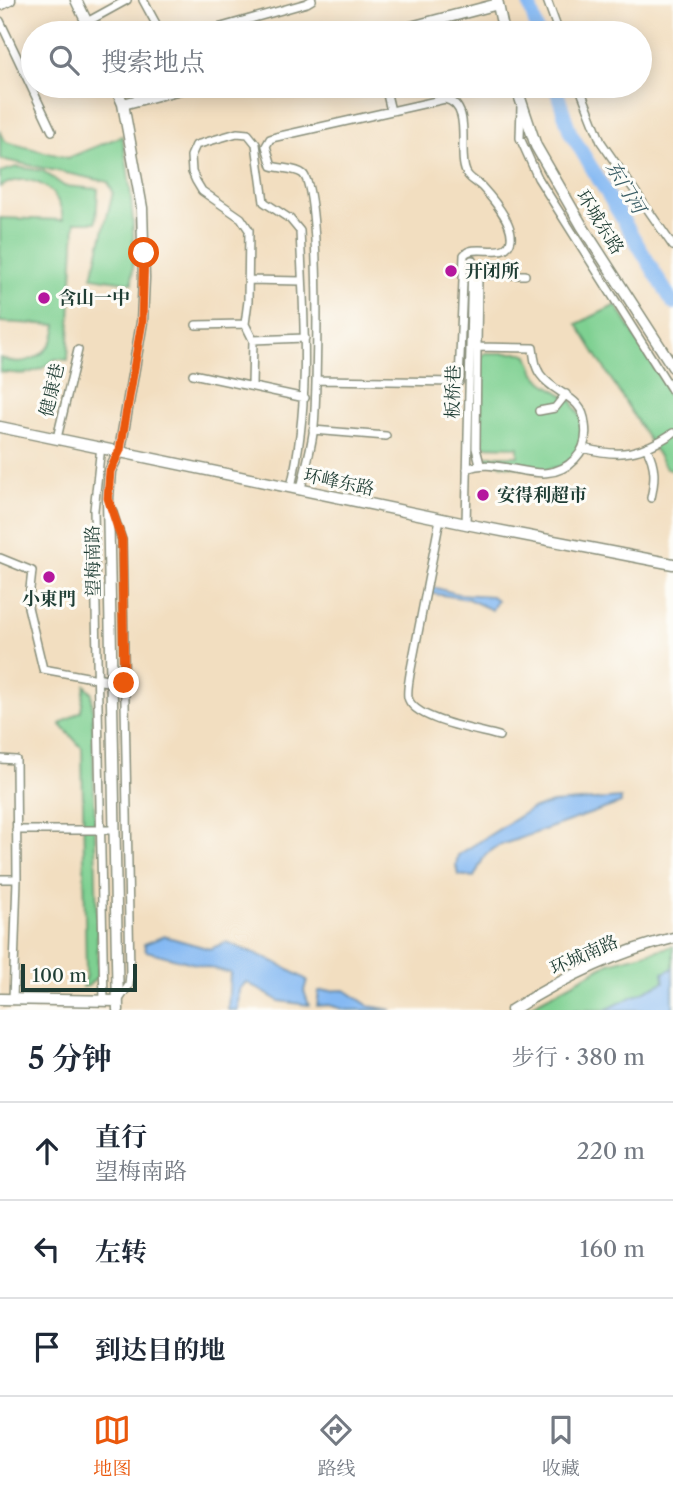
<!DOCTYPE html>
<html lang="zh">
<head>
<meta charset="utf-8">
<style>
	body { margin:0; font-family:"Libre Caslon Text","Noto Serif SC",serif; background:#f6f6f7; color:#1f2937 }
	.scale { position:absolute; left:21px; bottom:18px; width:116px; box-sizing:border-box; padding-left:7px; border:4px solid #1f3d34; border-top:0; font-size:19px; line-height:24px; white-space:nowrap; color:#1f3d34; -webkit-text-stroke:5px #fdfcf7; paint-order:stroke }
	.stop { position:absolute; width:21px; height:21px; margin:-16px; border:5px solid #ea580c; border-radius:50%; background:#fff }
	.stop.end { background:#ea580c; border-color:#fff; box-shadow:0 2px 7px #0008 }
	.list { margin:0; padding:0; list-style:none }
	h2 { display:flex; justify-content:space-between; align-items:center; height:91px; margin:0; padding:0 28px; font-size:30px }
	h2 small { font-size:23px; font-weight:400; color:#747a83 }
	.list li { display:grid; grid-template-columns:46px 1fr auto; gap:21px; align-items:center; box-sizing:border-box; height:98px; padding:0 28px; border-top:2px solid #e0e1e3 }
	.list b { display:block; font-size:26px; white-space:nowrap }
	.list p { margin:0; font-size:23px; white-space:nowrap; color:#747a83 }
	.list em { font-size:23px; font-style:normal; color:#747a83 }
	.icon { flex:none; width:38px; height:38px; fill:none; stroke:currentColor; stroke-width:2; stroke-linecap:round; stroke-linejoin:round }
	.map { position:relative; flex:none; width:673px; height:1010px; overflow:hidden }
	.search { position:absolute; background:#fff; box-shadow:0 4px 18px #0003; left:21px; right:21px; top:21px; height:77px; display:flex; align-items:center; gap:18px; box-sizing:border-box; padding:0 24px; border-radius:38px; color:#747a83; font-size:26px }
	.sheet { height:385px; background:#fff }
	nav { display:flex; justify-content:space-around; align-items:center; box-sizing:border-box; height:98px; border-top:2px solid #e0e1e3; background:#fff; font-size:19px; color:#747a83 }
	nav a { display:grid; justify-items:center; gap:4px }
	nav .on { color:#ea580c }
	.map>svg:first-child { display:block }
	.green { fill:#7ed091; stroke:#4e8662; stroke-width:2 }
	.water { fill:#85b9f3; stroke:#527b94; stroke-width:2 }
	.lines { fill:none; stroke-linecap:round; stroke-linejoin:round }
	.river { stroke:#85b9f3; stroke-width:14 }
	.street-casing { stroke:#888e7a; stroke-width:10 }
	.secondary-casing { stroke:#888e7a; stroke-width:13 }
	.street { stroke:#fff; stroke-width:7 }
	.secondary { stroke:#fff; stroke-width:10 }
	.route { stroke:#ea580c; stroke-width:9 }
	.poi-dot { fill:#b5179e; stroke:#fdfcf7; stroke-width:2.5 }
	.labels { text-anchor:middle; stroke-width:6; stroke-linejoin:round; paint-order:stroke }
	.street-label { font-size:18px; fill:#1f3d34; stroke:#fdfcf7 }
	.poi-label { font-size:18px; font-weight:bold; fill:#1f3d34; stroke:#fdfcf7; text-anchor:start }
	.water-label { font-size:19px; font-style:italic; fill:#385c64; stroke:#fdfcf7 }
</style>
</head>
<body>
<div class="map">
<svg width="673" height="1010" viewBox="0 0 673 1010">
	<rect width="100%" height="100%" fill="#fdfcf7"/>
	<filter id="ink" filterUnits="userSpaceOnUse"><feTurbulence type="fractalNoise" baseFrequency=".0143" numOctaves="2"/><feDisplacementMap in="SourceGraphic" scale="14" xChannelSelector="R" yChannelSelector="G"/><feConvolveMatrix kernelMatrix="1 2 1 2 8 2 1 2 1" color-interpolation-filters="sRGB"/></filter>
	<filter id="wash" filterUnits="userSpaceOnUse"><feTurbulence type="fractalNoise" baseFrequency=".00686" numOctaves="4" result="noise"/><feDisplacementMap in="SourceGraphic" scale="28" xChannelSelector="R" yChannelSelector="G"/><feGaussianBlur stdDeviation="1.57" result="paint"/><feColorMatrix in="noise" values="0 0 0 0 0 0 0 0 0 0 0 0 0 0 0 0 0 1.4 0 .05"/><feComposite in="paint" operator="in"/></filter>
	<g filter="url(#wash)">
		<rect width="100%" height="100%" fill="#f2dec0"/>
		<!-- green -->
		<path class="green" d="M 0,132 L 6,142 L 68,158 L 122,136 C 132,186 136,232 132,283 L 92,277 L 113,192 L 108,182 L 0,159 Z
			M 17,167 L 43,171 L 64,186 L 98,189 L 96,222 L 75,222 L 68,360 L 55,359 L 41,369 L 24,374 L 0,372 L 0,358 C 27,369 53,354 57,325 L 0,322 L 0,218 L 63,220 C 61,187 28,169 0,187 L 0,172 Z
			M 616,305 L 673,398 L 673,470 L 666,468 L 577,324 Z
			M 485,353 L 523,353 L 528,355 L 535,373 L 543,382 L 572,401 L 582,420 L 582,440 L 577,452 L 565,465 L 542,471 L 487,462 L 487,456 L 518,456 L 518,447 L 481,446 L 479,444 L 480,358 Z
			M 85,685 L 92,693 L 98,976 L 88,986 L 83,987 L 86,975 L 82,748 L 60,724 L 81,711 Z
			M 673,946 L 673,1010 L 523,1010 L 609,963 Z"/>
		<!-- water -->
		<path class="water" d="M 429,586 L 458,594 L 492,596 L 497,600 L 492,610 L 468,599 L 428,593 Z
			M 621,798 L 621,803 L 498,846 L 485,855 L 474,877 L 458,875 L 456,865 L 458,855 L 531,809 L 553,803 Z
			M 164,936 L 210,949 L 226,942 L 275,962 L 307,980 L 304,991 L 309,1005 L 279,1001 L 246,982 L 239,990 L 238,1010 L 228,1010 L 230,973 L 146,951 L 144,944 Z
			M 673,968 L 673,1010 L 605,1010 L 664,982 L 663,973 Z
			M 345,990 L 369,1006 L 392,1010 L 346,1010 L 329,1005 L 317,1006 L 319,991 Z"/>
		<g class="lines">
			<!-- river -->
			<path class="river" d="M 528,0 L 538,33
				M 555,86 L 570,132 L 673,303"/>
		</g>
	</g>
	<g filter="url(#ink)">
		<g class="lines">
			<!-- street casing -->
			<g class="street-casing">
				<path id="street" d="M 143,0 L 161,33
					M 547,0 L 559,33
					M 0,21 L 52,131
					M 87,22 L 127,0
					M 200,33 L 307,3 L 312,0
					M 385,86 L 391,111
					M 579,86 L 601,142 L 673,246
					M 521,106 L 520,138 L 538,178 L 673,392
					M 248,280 L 302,281
					M 196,325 L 245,324
					M 253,340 L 305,338
					M 477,347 L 478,275 L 525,275
					M 193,374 L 305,398
					M 252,386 L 253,340 L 245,324 L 248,301 L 249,230 L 241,218 L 202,191 L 196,181 L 192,172 L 191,156 L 196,145 L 237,133 L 248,134 L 256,144 L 264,202 L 290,219 L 300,231 C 304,319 311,401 291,487
					M 539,411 L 555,408 L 566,394
					M 313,430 L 386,436
					M 57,438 L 78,350
					M 101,446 L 94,510 L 104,1001
					M 583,448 C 621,458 641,454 673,433
					M 647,449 C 656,466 655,480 651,498
					M 467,469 C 502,454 544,492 575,459 C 584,450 587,437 585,424 C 583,395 554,395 540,374 C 535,367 534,357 533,348 L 477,347 L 476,448 L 480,464
					M 301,489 C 305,469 312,447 314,426 C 317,392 322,191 303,174 C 296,168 281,169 272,166 L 266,146 L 270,139 L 276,137 L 445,99 C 474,105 457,153 466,172 C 469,179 477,182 482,187 C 492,198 513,223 511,239 C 508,261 474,242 464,255 L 459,382 L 316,380
					M 110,504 L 122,540 L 130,974 L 129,985 L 118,1001
					M 440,519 L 410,674 C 409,681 407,690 408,697 C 412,720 479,730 499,736
					M 466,524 L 472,260
					M 0,558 L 32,571 L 28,607 L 43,669 L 98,679
					M 0,759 L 16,760 L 17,879 L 13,999
					M 16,830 L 114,830
					M 0,879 L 17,879"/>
			</g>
			<!-- secondary casing -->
			<g class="secondary-casing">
				<path id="secondary" d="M 76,0 L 92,33
					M 497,0 L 504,33
					M 0,5 L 10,0
					M 388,33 L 498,4
					M 115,86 L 123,104 L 142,208 L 144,278 L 142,322 L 120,450 L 110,471 L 108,498 L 118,1010
					M 516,86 L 536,146 L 582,226 L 673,367
					M 123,104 L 192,86
					M 0,427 L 466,524 L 673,564
					M 98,679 L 124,683
					M 0,999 L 117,1001
					M 512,1010 C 561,979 616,952 673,938"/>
			</g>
			<!-- street -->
			<use href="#street" class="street"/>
			<!-- secondary -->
			<use href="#secondary" class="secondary"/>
		</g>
	</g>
	<g class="lines" filter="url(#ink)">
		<!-- route -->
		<path class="route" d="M 124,683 L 122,540 L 108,498 L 110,471 L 120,450 L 142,322 L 144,253"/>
	</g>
	<!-- markers -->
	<g class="poi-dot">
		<circle cx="451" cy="271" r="7"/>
		<circle cx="44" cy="298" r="7"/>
		<circle cx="483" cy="495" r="7"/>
		<circle cx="49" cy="577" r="7"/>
	</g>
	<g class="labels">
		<!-- street labels -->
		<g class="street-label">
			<text transform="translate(600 222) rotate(58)" y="6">环城东路</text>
			<text transform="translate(52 390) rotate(-77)" y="6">健康巷</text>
			<text transform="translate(453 392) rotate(-89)" y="6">板桥巷</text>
			<text transform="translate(339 482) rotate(12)" y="6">环峰东路</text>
			<text transform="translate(93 561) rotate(-91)" y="6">望梅南路</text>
			<text transform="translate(584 955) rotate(-24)" y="6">环城南路</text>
		</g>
		<!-- poi labels -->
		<g class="poi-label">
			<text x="465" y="277">开闭所</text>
			<text x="58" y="304">含山一中</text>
			<text x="497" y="501">安得利超市</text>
			<text x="49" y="605" text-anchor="middle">小東門</text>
		</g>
		<!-- water labels -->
		<g class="water-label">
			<text transform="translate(626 187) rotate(59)" y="7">东门河</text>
		</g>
	</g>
</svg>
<div class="scale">100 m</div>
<div class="stop" style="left:144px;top:253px"></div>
<div class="stop end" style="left:124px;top:683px"></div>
<div class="search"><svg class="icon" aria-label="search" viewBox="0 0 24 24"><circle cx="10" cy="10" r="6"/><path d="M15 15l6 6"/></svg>搜索地点</div>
</div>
<section class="sheet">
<h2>5 分钟<small>步行 · 380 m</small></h2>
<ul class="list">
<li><svg class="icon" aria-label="ahead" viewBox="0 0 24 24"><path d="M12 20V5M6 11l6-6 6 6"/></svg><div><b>直行</b><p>望梅南路</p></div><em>220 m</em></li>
<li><svg class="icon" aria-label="left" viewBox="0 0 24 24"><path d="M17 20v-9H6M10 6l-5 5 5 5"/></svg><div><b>左转</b></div><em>160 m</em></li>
<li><svg class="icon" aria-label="arrive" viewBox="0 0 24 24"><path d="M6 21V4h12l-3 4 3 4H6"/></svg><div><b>到达目的地</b></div></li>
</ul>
</section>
<nav>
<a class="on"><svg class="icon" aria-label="map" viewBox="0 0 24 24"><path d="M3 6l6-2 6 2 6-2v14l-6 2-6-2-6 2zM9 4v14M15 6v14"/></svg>地图</a>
<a><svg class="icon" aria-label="directions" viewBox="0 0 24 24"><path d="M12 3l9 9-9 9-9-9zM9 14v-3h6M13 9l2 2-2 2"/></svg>路线</a>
<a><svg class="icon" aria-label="saved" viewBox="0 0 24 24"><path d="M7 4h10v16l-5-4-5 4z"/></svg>收藏</a>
</nav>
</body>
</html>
